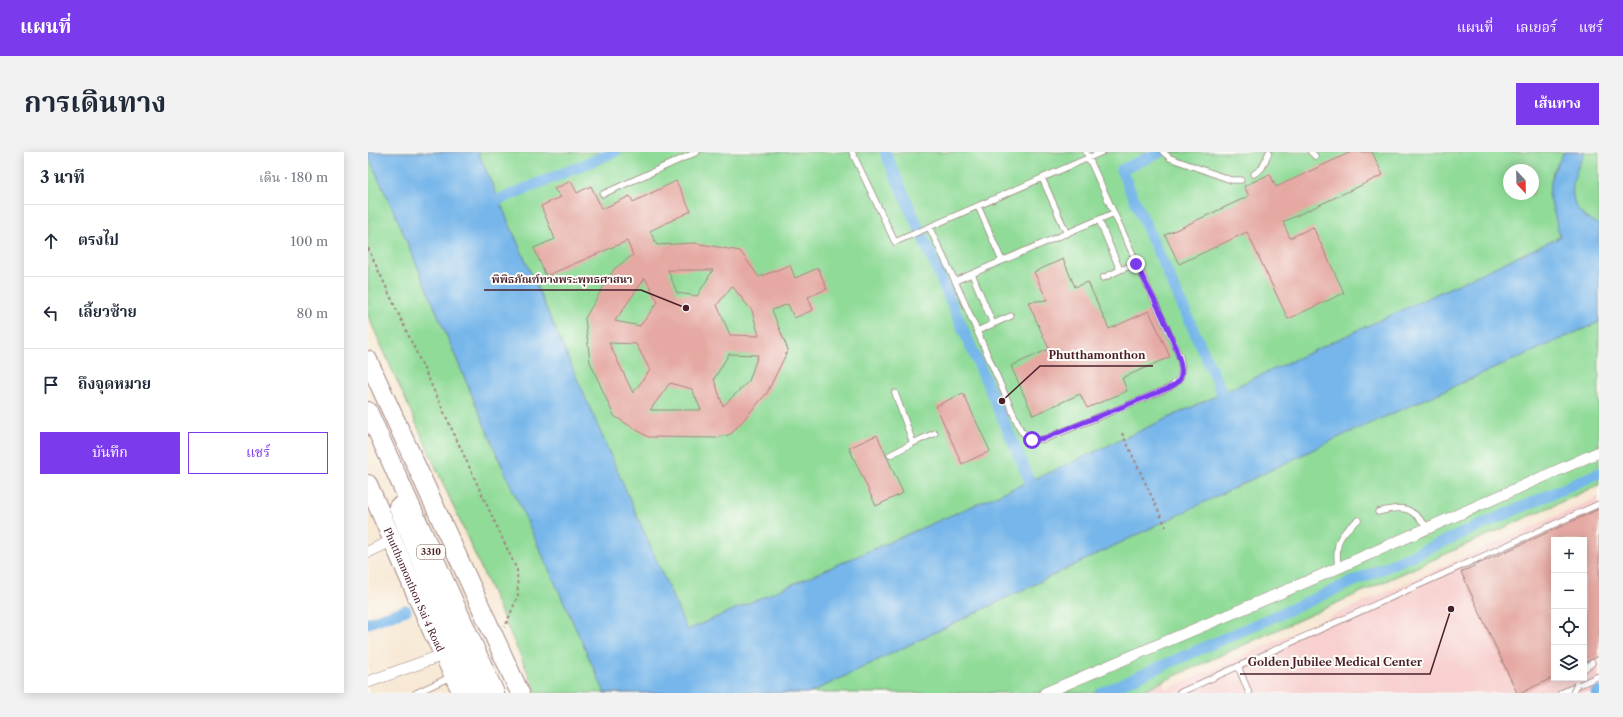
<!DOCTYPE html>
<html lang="th">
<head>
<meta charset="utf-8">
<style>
	body { margin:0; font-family:"Libre Caslon Text","Noto Serif Thai",serif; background:#f2f2f3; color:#1f2937 }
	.controls { position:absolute; right:12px; bottom:12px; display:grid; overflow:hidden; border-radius:0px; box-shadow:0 2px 10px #0003 }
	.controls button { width:36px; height:36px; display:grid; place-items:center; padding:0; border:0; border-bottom:1px solid #e0e1e3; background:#fff; color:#1f2937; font:20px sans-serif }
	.compass { position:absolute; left:1135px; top:12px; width:36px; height:36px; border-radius:50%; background:#fff; box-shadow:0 2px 10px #0003; rotate:158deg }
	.stop { position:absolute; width:12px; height:12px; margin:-9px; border:3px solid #7c3aed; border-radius:50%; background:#fff }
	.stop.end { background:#7c3aed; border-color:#fff; box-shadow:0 1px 4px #0008 }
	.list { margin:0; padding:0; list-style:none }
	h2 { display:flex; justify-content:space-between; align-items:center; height:52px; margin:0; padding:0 16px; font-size:17px }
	h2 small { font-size:13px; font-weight:400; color:#747a83 }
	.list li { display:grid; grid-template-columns:26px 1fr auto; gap:12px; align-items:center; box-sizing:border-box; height:72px; padding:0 16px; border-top:1px solid #e0e1e3 }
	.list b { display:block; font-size:15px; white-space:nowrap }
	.list em { font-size:13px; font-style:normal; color:#747a83 }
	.actions { display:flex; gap:8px; padding:12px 16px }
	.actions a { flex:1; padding:9px 0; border:1px solid #7c3aed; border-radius:0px; text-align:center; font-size:14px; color:#7c3aed }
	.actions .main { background:#7c3aed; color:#fff }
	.icon { flex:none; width:22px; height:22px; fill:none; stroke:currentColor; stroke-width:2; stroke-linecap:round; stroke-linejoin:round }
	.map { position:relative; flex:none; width:1231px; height:541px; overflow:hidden; border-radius:0px }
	header { display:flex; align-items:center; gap:24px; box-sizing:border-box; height:56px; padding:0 20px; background:#7c3aed; color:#fff }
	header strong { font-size:19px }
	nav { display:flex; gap:22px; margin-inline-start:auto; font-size:14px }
	.intro { display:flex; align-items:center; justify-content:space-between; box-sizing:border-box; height:96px; padding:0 24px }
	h1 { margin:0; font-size:28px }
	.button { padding:10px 18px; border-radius:0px; background:#7c3aed; color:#fff; font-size:14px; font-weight:700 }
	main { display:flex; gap:24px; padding:0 24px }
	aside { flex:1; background:#fff; border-radius:0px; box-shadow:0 2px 10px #0003 }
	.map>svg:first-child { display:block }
	.built { fill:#f7d0cf; fill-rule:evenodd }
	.green { fill:#90db98; stroke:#6d7d62; fill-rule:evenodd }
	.water { fill:#76b6ea; stroke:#606a8a }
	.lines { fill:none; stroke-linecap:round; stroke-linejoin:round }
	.canal { stroke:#76b6ea; stroke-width:11 }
	.building { fill:#e5a8a2; fill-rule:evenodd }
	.lane-casing { stroke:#a08480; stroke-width:7 }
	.street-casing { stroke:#a08480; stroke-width:12 }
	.primary-casing { stroke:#a08480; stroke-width:20 }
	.path { stroke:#a08480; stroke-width:2; stroke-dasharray:3 3; stroke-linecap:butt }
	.lane { stroke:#fff; stroke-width:5.5 }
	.street { stroke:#fff; stroke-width:11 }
	.primary { stroke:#fff; stroke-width:18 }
	.lane-bridge-casing { stroke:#a08480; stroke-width:7; stroke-linecap:butt }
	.lane-bridge { stroke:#fff; stroke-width:5.5 }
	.route { stroke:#7c3aed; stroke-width:5 }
	.labels { text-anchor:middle; stroke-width:4; stroke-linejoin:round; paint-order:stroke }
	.shield { fill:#fdfcf7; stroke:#806168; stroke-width:1 }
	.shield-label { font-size:9px; font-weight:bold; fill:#4a1f2b }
	.street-label { font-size:10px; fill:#4a1f2b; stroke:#fdfcf7 }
	.leader { fill:none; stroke:#4a1f2b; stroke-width:1.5 }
	.callout-dot { fill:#4a1f2b; stroke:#fdfcf7; stroke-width:1.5 }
	.callout-label { font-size:11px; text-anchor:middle; font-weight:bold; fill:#4a1f2b; stroke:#fdfcf7; stroke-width:4; stroke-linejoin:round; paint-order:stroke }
</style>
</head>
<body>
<header>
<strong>แผนที่</strong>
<nav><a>แผนที่</a><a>เลเยอร์</a><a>แชร์</a></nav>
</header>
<div class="intro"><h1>การเดินทาง</h1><a class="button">เส้นทาง</a></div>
<main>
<aside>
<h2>3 นาที<small>เดิน · 180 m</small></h2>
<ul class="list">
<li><svg class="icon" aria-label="ahead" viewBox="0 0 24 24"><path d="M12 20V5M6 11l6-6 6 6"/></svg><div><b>ตรงไป</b></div><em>100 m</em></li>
<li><svg class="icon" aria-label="left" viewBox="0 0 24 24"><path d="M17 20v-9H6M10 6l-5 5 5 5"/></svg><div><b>เลี้ยวซ้าย</b></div><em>80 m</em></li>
<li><svg class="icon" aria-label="arrive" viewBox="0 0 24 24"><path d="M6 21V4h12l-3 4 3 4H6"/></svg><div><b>ถึงจุดหมาย</b></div></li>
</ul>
<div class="actions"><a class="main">บันทึก</a><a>แชร์</a></div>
</aside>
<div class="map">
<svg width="1231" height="541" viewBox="0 0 1231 541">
	<rect width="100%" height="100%" fill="#fdfcf7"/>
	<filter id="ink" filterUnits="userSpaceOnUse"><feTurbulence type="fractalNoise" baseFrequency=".025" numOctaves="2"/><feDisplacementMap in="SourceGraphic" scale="8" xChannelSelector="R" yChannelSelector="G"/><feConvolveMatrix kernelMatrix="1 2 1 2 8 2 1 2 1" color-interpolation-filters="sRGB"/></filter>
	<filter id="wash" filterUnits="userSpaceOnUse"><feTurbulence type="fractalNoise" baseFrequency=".012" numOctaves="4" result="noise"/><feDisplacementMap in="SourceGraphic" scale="16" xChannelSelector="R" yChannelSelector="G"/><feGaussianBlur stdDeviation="0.9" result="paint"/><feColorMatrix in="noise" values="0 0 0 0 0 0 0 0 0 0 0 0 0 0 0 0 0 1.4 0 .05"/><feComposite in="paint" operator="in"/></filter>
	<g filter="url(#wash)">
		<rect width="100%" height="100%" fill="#f7e9d5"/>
		<!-- built -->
		<path class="built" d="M 1231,345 L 1231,541 L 769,541 L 794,530 L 798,538 ZM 1186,388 L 1216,388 L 1216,526 L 1186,526 Z"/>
		<!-- green -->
		<path class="green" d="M 0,0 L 1231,0 L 1231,333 L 769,541 L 169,541 L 0,164 ZM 1141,18 L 1165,18 L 1165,42 L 1141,42 Z"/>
		<!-- water -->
		<path class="water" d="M 0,0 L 110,0 L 319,478 L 685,319 L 1192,85 L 1181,42 L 1185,20 L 1196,0 L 1217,0 C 1207,20 1196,45 1215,63 C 1219,67 1226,70 1231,73 L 1231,170 L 967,287 L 442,541 L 237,541 L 133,312 L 28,64 L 0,4 Z"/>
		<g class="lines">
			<!-- canal -->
			<path class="canal" d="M 517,0 L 662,329
				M 793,0 L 753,18 L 854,241
				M 130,48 L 247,0
				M 0,471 L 38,458
				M 733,541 L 1231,321
				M 1228,541 L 1231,540"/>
		</g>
		<g id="blocks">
			<!-- building -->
			<path class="building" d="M 983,0 L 1004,0 L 1015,23 L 915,70 L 922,86 L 945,75 L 976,141 L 920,167 L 879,80 L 811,112 L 797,83 L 881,44 L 876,34 L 902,22 L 908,35 Z
				M 203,29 L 209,41 L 223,34 L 234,57 L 262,44 L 265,50 L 308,29 L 323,59 L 282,79 L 289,93 L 327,91 L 372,99 L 391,125 L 422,113 L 427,126 L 450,116 L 459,137 L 440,145 L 445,158 L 426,166 L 420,152 L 404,158 L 420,198 L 399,241 L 363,282 L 349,286 L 280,285 L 246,264 L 222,210 L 217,166 L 246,117 L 265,103 L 259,89 L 178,124 L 166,96 L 187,87 L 173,54 L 193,45 L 186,37 ZM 300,118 L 345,118 L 329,144 L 309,141 ZM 277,126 L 290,150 L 272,174 L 247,169 ZM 364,134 L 384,159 L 391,184 L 362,183 L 349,153 ZM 241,191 L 268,192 L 282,218 L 265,241 ZM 361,202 L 390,203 L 381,229 L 355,254 L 346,227 ZM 302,231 L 324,237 L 333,258 L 282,258 Z
				M 695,107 L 707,135 L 720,130 L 741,177 L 781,159 L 802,205 L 754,226 L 759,239 L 719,256 L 712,242 L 665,263 L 643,214 L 681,197 L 660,150 L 679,148 L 666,120 Z
				M 595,241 L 622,299 L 594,312 L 568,254 Z
				M 509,283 L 535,341 L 508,354 L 481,296 Z
				M 1231,357 L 1231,504 L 1216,511 L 1216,388 L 1186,388 L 1186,525 L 1153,541 L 1149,541 L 1093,420 Z"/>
		</g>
	</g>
	<g filter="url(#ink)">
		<use href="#blocks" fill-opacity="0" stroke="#a08480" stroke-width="1"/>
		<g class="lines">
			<!-- lane casing -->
			<g class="lane-casing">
				<path id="lane" d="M 484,0 L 527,90 L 734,0
					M 795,0 L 802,6 L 863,28 L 873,28
					M 943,0 L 947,4
					M 886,22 L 894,16 L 901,0
					M 674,26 L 699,82
					M 235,42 L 329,0
					M 610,54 L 634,109
					M 731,68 L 752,118 L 768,112
					M 561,75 L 587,129 L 653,279 L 664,288 L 677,287 L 801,236 C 815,227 815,221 812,205 L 718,0
					M 604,122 L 625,172
					M 735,126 L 752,118
					M 587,129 L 746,61
					M 609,179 L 643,164
					M 545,291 L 567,281
					M 522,303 L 545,291 L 527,241
					M 1010,360 C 1037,353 1043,355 1060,376
					M 970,416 C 967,391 970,383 990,368
					M 870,514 L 881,541
					M 1216,517 L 1224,511
					M 48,541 L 78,527
					M 811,541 L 1231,352
					M 1193,541 L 1231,524"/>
			</g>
			<!-- street casing -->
			<g class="street-casing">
				<path id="street" d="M 0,400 L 25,388
					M 0,530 L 69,505
					M 677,541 L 945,427 L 1231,300"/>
			</g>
			<!-- primary casing -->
			<g class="primary-casing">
				<g id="primary">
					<path d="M 0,208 L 152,541"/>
					<path d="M 0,259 L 127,541"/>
					<path id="s1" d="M 0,332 L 64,479 L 94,541"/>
					<path d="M 30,355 L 109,541"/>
				</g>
			</g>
			<!-- path -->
			<path class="path" d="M 0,96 L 149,418 L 150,443 L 137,475
				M 754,281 L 798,375"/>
			<!-- lane -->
			<use href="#lane" class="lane"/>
			<!-- street -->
			<use href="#street" class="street"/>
			<!-- primary -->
			<use href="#primary" class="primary"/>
			<!-- lane-bridge casing -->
			<g class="lane-bridge-casing">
				<path id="lane-bridge" d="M 1205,541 L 1209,532"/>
			</g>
			<!-- lane-bridge -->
			<use href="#lane-bridge" class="lane-bridge"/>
		</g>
	</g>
	<g class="lines" filter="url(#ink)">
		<!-- route -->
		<path class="route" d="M 664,288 L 677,286 L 801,236 C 807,233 812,230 813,223 C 818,205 778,132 768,112"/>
	</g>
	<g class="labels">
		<!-- shield labels -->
		<rect class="shield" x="49" y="393" width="28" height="14" rx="3"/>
		<g class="shield-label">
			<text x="63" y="403">3310</text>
		</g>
		<!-- street labels -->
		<g class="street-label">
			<text dy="4" stroke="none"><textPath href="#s1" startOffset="115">Phutthamonthon Sai 4 Road</textPath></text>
		</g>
	</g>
	<!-- callouts -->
	<path class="leader" d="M318 156L273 138H116M634 249L672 214H785M1083 457L1062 522H872"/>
	<g class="callout-dot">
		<circle cx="318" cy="156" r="4"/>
		<circle cx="634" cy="249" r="4"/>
		<circle cx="1083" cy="457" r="4"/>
	</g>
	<g class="callout-label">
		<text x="194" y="131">พิพิธภัณฑ์ทางพระพุทธศาสนา</text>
		<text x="729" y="207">Phutthamonthon</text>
		<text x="967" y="514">Golden Jubilee Medical Center</text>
	</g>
</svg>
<div class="controls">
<button>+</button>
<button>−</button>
<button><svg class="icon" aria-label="locate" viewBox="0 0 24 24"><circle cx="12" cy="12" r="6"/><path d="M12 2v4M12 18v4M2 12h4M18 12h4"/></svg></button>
<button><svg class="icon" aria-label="layers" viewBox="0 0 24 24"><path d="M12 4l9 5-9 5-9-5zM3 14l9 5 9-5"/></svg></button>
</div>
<svg class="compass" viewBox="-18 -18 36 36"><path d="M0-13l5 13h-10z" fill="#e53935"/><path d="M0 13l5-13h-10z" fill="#747a83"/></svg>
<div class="stop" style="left:664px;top:288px"></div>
<div class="stop end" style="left:768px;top:112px"></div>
</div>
</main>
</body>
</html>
